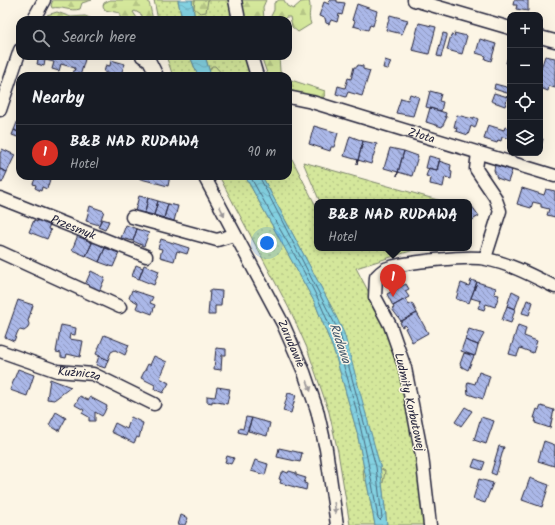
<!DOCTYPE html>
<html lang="en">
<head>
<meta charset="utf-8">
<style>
	body { margin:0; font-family:Kalam,sans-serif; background:#242831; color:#f1f3f6 }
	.controls { position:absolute; right:12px; top:12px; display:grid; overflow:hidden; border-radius:8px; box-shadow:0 4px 16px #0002 }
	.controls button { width:36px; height:36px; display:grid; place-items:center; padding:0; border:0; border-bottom:1px solid #363941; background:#171b24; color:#f1f3f6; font:20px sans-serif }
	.you { position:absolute; left:267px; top:243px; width:14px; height:14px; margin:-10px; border:3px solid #fff; border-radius:50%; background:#1a73e8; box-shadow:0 0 0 6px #1a73e833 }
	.badge { display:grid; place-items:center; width:26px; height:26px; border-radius:50%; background:#d93025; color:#fff; font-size:13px; font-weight:700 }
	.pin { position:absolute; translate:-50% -33px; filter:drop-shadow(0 1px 2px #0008) }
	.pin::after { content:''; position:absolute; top:21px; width:14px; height:12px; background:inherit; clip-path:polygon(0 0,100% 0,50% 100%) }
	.popup { position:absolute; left:314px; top:199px; width:158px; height:52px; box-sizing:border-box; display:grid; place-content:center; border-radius:8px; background:#171b24; filter:drop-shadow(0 1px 3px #0005); font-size:13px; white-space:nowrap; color:#9ea1a6 }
	.popup b { font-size:15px; color:#f1f3f6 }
	.popup::after { content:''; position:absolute; left:50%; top:100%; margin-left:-8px; border:8px solid transparent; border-top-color:#171b24 }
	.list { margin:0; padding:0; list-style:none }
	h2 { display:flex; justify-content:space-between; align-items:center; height:52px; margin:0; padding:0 16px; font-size:17px }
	h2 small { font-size:13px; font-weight:400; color:#9ea1a6 }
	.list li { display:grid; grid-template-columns:26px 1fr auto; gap:12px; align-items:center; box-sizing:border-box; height:56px; padding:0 16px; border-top:1px solid #363941 }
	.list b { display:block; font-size:15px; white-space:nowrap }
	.list p { margin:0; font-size:13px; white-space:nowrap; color:#9ea1a6 }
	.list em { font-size:13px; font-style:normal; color:#9ea1a6 }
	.icon { flex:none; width:22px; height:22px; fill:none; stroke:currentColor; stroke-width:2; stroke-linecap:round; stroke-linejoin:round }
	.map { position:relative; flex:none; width:555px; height:525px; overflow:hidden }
	.search { position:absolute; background:#171b24; box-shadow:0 4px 16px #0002; left:16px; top:16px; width:276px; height:44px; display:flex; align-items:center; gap:10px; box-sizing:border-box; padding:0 14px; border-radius:12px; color:#9ea1a6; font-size:15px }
	.panel { position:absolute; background:#171b24; box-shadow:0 4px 16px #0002; left:16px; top:72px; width:276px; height:108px; border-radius:12px }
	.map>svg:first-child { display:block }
	.grass { fill:url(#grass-dots); stroke:#7b846b }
	.forest { fill:url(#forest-firs); stroke:#7b846b }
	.water { fill:url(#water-waves); stroke:#5c8b9f }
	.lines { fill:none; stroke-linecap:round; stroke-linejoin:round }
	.shore { stroke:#49687d; stroke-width:1 }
	.building { fill:url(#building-back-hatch); stroke:#22223b }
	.minor-casing { stroke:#22223b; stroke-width:15 }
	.minor { stroke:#fcf5e5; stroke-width:12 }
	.oneway { fill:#9a9698 }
	.labels { text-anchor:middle; stroke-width:3; stroke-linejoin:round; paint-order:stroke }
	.street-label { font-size:12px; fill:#22223b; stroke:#fcf5e5 }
	.water-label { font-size:13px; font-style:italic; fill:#3f576d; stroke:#fcf5e5 }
</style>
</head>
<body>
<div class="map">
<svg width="555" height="525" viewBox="0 0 555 525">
	<defs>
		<pattern id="grass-dots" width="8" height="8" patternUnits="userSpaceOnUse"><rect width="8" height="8" fill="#d4e79b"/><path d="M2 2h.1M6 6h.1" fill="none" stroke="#b6c686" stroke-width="1.8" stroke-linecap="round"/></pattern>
		<pattern id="forest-firs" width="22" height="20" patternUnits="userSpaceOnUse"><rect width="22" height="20" fill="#d4e79b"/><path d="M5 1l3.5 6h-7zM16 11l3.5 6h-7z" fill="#b6c686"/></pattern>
		<pattern id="water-waves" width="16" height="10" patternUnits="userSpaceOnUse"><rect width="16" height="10" fill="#83d1e1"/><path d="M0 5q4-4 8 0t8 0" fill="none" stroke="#71b3c2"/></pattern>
		<pattern id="building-back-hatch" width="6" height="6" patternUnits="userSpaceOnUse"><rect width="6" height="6" fill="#abb8e8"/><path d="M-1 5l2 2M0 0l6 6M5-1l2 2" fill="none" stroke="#8b95bd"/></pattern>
	</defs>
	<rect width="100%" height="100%" fill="#fcf5e5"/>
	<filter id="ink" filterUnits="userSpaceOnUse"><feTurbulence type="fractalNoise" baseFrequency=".025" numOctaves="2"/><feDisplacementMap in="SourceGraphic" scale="8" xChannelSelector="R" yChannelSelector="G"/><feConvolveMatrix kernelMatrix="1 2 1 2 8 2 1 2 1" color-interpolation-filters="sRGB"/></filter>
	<g filter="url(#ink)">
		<!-- grass -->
		<path class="grass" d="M 154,0 L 178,0 L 182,20 L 158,20 Z
			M 192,0 L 231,0 L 236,20 L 195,20 Z
			M 166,56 L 190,56 L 198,76 L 173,76 Z
			M 205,56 L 247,56 L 253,76 L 211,76 Z
			M 288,151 L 317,208 L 317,248 L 338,248 L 340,251 L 339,248 L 420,248 L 356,268 L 386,325 L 411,416 L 425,525 L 387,525 L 380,466 L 332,308 L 262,176 L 288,176 Z
			M 303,162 L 445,202 L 320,202 Z
			M 219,176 L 245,176 L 315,303 L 335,354 L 357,432 L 375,525 L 350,525 L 338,452 L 329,412 L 307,348 L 292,314 Z"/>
		<!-- forest -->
		<path class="forest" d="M 53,0 L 92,0 L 82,3 L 80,9 C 70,12 62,6 52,8 L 51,5 Z
			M 110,0 L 147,0 C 152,6 150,14 154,20 L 141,20 L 142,15 L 135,11 L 133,12 L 137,18 L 135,20 L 120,20 L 120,13 L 105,10 L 103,6 L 104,3 Z
			M 195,0 L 208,0 L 206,12 L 200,13 L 194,8 Z
			M 242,0 L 266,0 L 263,7 L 264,20 L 241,20 Z
			M 279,0 L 284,0 L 287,6 L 293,9 L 301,2 L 309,1 C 312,10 307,14 311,24 L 298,32 L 292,27 L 290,17 L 286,17 L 283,20 L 269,20 L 274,10 L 274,3 Z
			M 57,12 L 71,17 L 85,16 L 95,20 L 47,19 L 47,15 Z
			M 261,56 L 279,56 L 280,71 L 283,76 L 268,76 Z
			M 212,66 L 215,66 L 224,76 L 207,76 Z
			M 288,79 L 325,91 L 325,95 L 321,101 L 288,92 Z
			M 368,462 L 385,471 L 383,483 L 372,484 L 364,480 L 363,468 Z"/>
		<!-- water -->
		<path class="water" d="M 178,0 L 192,0 L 195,20 L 182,20 Z
			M 190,56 L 205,56 L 211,76 L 198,76 Z
			M 245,176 L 262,176 L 332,308 L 344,333 L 380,466 L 387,525 L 375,525 L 357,432 L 335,354 L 315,303 Z"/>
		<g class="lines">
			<!-- shore -->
			<path class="shore" d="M 250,176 C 272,217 299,260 319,301 C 350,369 366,445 378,518 L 380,520 L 382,518 L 376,467 L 340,334 L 259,176"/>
		</g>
		<!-- building -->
		<path class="building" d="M 330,0 L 337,0 L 337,2 L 345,3 L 342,15 L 339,14 L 337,22 L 331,20 L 329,24 L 326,23 L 325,18 L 319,16 L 324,2 L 329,4 Z
			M 514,0 L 528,0 L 528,11 L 516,9 L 517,5 L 513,5 Z
			M 357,4 L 377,11 L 373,26 L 370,25 L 368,30 L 353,26 L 355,21 L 352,20 Z
			M 390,15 L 408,20 L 402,34 L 386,30 Z
			M 419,23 L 436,27 L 429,54 L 412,50 Z
			M 443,33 L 447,34 L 447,36 L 441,57 L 437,56 Z
			M 454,33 L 467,36 L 462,54 L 447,50 L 451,35 L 455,36 Z
			M 480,39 L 496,44 L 491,61 L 485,59 L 486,56 L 476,53 Z
			M 510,50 L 510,64 L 506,63 Z
			M 39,56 L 86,56 L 80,76 L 73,74 L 75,68 L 61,64 L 59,71 L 52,69 L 54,62 L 45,60 L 44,66 L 37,64 Z
			M 545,56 L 555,58 L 555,88 L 549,86 L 548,91 L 540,88 L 540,71 Z
			M 111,60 L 125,64 L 120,76 L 107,76 L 108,73 L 104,72 L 106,65 L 110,66 Z
			M 385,60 L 391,62 L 388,69 L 383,68 Z
			M 358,65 L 363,66 L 363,69 L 370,71 L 362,96 L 348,92 L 346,97 L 336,94 L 338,86 L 345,88 L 348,78 L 351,79 L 354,67 L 357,67 Z
			M 495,84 L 510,88 L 510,94 L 494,89 Z
			M 430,91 L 441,94 L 439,101 L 443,102 L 441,111 L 426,107 Z
			M 494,93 L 508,97 L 505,106 L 491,101 Z
			M 410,94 L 419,97 L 413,116 L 396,113 L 401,98 L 408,100 Z
			M 430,108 L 446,113 L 445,117 L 447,117 L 442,127 L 426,122 Z
			M 20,115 L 20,133 L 14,130 Z
			M 457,115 L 473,119 L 474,117 L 478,119 L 475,128 L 471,126 L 468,135 L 456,131 L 457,128 L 454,127 Z
			M 488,125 L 504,130 L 505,127 L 510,129 L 507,138 L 502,137 L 501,141 L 498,140 L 497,143 L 484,139 Z
			M 314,126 L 338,133 L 334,147 L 331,147 L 330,151 L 309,144 Z
			M 14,130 L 20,133 L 20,138 L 12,135 Z
			M 350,136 L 363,141 L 357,164 L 358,160 L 344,156 Z
			M 540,138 L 543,139 L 540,150 Z
			M 363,141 L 377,144 L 371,164 L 358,160 L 357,164 Z
			M 390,148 L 404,151 L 397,176 L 398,172 L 384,168 Z
			M 2,149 L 15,155 L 7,172 L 0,169 L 0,154 Z
			M 404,151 L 418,156 L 412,176 L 398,172 L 397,176 Z
			M 429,156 L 440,159 L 437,170 L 426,168 Z
			M 439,161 L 451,165 L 450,171 L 452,172 L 451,179 L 445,177 L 443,187 L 430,184 L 431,178 L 426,176 L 429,168 L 437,170 Z
			M 495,165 L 512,170 L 508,182 L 497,178 L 494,170 Z
			M 0,169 L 7,172 L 2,183 L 0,182 Z
			M 36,176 L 51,176 L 47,189 L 42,187 L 41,191 L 35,188 L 36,185 L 33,184 Z
			M 138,176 L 170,176 L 168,186 L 137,178 Z
			M 522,188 L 544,195 L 546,189 L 555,191 L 555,217 L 547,215 L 549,209 L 541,207 L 541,204 L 533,202 L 531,208 L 517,204 Z
			M 139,196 L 148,198 L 145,213 L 135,211 Z
			M 148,198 L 158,201 L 154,215 L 145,213 Z
			M 158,201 L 168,204 L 164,218 L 154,215 Z
			M 469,202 L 479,216 L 469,222 Z
			M 168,204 L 178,206 L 174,221 L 164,218 Z
			M 90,206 L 104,211 L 99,225 L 86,221 Z
			M 38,219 L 50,224 L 48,229 L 51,230 L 47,239 L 29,232 L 34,220 L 37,222 Z
			M 102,219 L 109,221 L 105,230 L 98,227 Z
			M 126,225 L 137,229 L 133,241 L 121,238 Z
			M 137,229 L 149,233 L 144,246 L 133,241 Z
			M 78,235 L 92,243 L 86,256 L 72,250 Z
			M 161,239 L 189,248 L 187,254 L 177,251 L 174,261 L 160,257 L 162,249 L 158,248 Z
			M 93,241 L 105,248 L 99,262 L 86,256 Z
			M 105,248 L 119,253 L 113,267 L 99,262 Z
			M 136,265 L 143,268 L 139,279 L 132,276 Z
			M 144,265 L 159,271 L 154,285 L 139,279 Z
			M 91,271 L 105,278 L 98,294 L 85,285 Z
			M 471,280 L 477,282 L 469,303 L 456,299 L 461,283 L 469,286 Z
			M 477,282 L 496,288 L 494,294 L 499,295 L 495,307 L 486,304 L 484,310 L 478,308 L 481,301 L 471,298 Z
			M 406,284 L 409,289 L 405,291 L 409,297 L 393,306 L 387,294 Z
			M 132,290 L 153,297 L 150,303 L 155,305 L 152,314 L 136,308 L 138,303 L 129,298 Z
			M 210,290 L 222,291 L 221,306 L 215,306 L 215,315 L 208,315 Z
			M 512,291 L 520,295 L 515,309 L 507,306 Z
			M 405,299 L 409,305 L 412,303 L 417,313 L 401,321 L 392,309 L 394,308 L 393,306 Z
			M 18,300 L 33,305 L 28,321 L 29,324 L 28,328 L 24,331 L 20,330 L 18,331 L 14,341 L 5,337 Z
			M 527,300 L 533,302 L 529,315 L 522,313 Z
			M 507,306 L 515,309 L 511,323 L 502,320 Z
			M 417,313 L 428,333 L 412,342 L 405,328 L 407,327 L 405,325 L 402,327 L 400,322 Z
			M 61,325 L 76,328 L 75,335 L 70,334 L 69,339 L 83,341 L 80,357 L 67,354 L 66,358 L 61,357 L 61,353 L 56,352 Z
			M 518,325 L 526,328 L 524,336 L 537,341 L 533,353 L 520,348 L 517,356 L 509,354 Z
			M 469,329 L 484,334 L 478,345 L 465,340 Z
			M 104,335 L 129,345 L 125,355 L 115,350 L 111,352 L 108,360 L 96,354 Z
			M 465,340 L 478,345 L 475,356 L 461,351 Z
			M 216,348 L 226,349 L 226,355 L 222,355 L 221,370 L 214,369 Z
			M 464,353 L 474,356 L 468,370 L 462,367 L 460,364 Z
			M 99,356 L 108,360 L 105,368 L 96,365 Z
			M 154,356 L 167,362 L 160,378 L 169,383 L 163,393 L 154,389 L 155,385 L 141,378 L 148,364 L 150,365 Z
			M 18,369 L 34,375 L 27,396 L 10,390 Z
			M 479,372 L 490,376 L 483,399 L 468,394 L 467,386 L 468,382 L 475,384 Z
			M 50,379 L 71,387 L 54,400 L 47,399 Z
			M 217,387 L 230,389 L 227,404 L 212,401 L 212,403 L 207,402 L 207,396 L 215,397 Z
			M 288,393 L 296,395 L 291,413 L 283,411 Z
			M 80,396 L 88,400 L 90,397 L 107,406 L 104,413 L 102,416 L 95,412 L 95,421 L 89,421 L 89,417 L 82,413 L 84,410 L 75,405 Z
			M 541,406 L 554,410 L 550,428 L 535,423 L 536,418 L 534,418 L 537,409 L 539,410 Z
			M 465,407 L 472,411 L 461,426 L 455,422 Z
			M 56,412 L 66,418 L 59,431 L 49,425 Z
			M 131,417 L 143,423 L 139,438 L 137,437 L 134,443 L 111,432 L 115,423 L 127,429 Z
			M 246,417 L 252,418 L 246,434 L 238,432 L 239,428 L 243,429 Z
			M 481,417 L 494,421 L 486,444 L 474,440 Z
			M 252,418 L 270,423 L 267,436 L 248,431 Z
			M 544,441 L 555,445 L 554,466 L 538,461 Z
			M 499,446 L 504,447 L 496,475 L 491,473 Z
			M 279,448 L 302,453 L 300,462 L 277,457 Z
			M 227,456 L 234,458 L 231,464 L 225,462 Z
			M 475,459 L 485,462 L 482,470 L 472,467 Z
			M 255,460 L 268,464 L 265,475 L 251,471 Z
			M 283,471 L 288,473 L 289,471 L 296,473 L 296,475 L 306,478 L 304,483 L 307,484 L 306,490 L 280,483 L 281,480 L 279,479 L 281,473 L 283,473 Z
			M 530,478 L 549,485 L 542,507 L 522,500 Z
			M 479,479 L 493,483 L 485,503 L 473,499 Z
			M 181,515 L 188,518 L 185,525 L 178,525 Z"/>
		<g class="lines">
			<!-- minor casing -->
			<g class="minor-casing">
				<g id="minor">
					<path d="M 235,0 L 239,20"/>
					<path d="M 414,0 L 510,28"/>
					<path d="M 33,20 L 44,0"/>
					<path d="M 540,37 L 555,41"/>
					<path d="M 142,56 L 149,60 L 157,76"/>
					<path d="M 251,56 L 257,76"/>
					<path id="s1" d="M 288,97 L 312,102 L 555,176"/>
					<path d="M 0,110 L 20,50"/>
					<path d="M 478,153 L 476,169 L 495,197 L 500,211 L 485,258"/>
					<path id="s2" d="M 204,176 L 283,324 L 304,372 L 317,410 L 326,449 L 337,525"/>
					<path id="s3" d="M 0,198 L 146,256"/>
					<path d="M 132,217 L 217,240 L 234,235"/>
					<path d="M 0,252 L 120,307"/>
					<path id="s4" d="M 0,351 L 57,371 L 93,374 L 154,404"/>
					<path d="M 430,525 L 422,456 L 405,368 L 390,325 L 375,297 L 376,277 C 379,274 383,269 388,268 C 405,262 470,255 486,259 C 511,264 533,276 555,287"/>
				</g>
			</g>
			<!-- minor -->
			<use href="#minor" class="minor"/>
		</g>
		<!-- one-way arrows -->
		<defs><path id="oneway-solid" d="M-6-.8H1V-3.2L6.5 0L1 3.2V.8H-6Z"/></defs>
		<g class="oneway">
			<use href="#oneway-solid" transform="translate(222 211) rotate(63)"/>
			<use href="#oneway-solid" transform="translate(309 386) rotate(72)"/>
			<use href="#oneway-solid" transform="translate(335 508) rotate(82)"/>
		</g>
	</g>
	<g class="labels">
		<!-- street labels -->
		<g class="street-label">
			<text dy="4" stroke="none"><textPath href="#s1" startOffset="139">Złota</textPath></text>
			<text dy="4" stroke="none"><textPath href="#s3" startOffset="79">Przesmyk</textPath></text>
			<text dy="4" stroke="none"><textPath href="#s2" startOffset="189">Zarudawie</textPath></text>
			<text dy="4" stroke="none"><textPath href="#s4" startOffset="83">Kuźnicza</textPath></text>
			<text transform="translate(410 402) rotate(77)" y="4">Ludmiły Korbutowej</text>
		</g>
		<!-- water labels -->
		<g class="water-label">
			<text transform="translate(341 343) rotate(71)" y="5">Rudawa</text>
		</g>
	</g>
</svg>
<div class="controls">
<button>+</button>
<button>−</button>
<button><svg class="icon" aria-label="locate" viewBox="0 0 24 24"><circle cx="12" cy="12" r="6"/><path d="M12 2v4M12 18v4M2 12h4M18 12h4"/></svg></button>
<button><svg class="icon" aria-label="layers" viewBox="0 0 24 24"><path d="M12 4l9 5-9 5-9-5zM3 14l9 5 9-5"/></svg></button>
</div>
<div class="you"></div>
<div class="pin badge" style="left:393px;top:297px">1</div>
<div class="popup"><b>B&amp;B NAD RUDAWĄ</b>Hotel</div>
<div class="search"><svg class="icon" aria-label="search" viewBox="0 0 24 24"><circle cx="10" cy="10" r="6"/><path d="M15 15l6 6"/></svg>Search here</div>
<section class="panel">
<h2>Nearby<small></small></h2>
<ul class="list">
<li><span class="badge">1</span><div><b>B&amp;B NAD RUDAWĄ</b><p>Hotel</p></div><em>90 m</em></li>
</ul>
</section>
</div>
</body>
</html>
